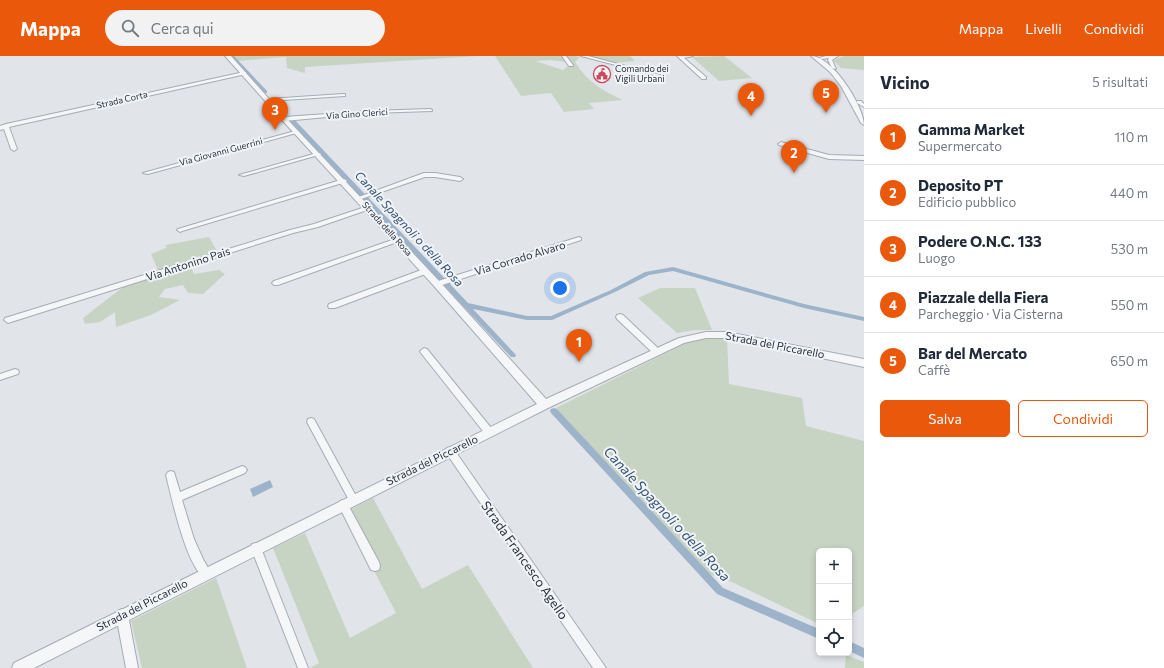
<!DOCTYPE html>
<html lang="it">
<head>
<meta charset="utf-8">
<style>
	body { margin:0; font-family:Commissioner,sans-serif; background:#f2f2f3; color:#1f2937 }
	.controls { position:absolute; right:12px; bottom:12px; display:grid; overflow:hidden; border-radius:6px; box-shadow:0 2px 6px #0003 }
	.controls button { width:36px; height:36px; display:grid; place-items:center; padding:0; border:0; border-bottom:1px solid #e0e1e3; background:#fff; color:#1f2937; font:20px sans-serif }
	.you { position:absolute; left:560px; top:232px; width:14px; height:14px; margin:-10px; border:3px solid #fff; border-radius:50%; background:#1a73e8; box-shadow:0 0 0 6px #1a73e833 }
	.badge { display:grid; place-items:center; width:26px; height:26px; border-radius:50%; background:#ea580c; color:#fff; font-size:13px; font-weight:700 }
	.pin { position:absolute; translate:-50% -33px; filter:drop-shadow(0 1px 2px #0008) }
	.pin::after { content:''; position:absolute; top:21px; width:14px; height:12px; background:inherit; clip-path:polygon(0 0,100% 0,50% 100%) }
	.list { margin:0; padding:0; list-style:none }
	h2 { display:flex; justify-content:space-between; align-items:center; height:52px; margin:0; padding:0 16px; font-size:17px }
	h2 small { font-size:13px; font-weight:400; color:#747a83 }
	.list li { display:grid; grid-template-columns:26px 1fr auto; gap:12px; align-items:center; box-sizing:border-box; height:56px; padding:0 16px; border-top:1px solid #e0e1e3 }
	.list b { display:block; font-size:15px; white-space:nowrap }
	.list p { margin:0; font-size:13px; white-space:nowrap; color:#747a83 }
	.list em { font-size:13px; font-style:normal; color:#747a83 }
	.actions { display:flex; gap:8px; padding:12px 16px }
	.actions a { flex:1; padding:9px 0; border:1px solid #ea580c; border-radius:6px; text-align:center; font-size:14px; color:#ea580c }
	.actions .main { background:#ea580c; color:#fff }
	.icon { flex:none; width:22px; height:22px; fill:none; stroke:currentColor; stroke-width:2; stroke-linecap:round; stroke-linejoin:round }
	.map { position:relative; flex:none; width:864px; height:612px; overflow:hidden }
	header { display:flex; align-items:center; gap:24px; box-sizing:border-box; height:56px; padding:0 20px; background:#ea580c; color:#fff }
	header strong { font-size:19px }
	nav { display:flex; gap:22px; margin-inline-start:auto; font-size:14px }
	.search { width:280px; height:36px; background:#f2f2f3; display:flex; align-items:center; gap:10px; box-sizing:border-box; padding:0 14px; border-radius:22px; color:#747a83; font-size:15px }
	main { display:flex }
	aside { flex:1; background:#fff }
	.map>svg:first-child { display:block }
	.green { fill:#c7d3c3; fill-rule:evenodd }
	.water { fill:#9db3c9 }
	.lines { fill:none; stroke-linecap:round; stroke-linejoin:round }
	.canal { fill:#9db3c9; fill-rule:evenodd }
	.minor-casing { stroke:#a6acb4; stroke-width:2 }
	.tertiary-casing { stroke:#a6acb4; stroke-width:2 }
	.minor { fill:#f4f6f8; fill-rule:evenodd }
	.tertiary { fill:#f4f6f8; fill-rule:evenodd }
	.labels { text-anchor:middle; stroke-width:4; stroke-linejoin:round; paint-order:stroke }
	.far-poi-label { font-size:9px; fill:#2a3341; stroke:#f1f4f7; text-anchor:start }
	.far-street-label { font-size:9px; fill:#2a3341; stroke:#f1f4f7 }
	.street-label { font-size:11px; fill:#2a3341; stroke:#f1f4f7 }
	.water-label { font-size:12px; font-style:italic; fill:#355274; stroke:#f1f4f7 }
	.near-street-label { font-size:13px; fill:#2a3341; stroke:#f1f4f7 }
	.near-water-label { font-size:14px; font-style:italic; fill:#355274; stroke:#f1f4f7 }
</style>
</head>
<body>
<header>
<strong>Mappa</strong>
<div class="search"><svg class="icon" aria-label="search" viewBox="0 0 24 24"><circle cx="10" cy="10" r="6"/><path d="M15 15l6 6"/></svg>Cerca qui</div>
<nav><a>Mappa</a><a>Livelli</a><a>Condividi</a></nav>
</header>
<main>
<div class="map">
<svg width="864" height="612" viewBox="0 0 864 612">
	<rect width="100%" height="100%" fill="#e1e5ea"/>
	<!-- green -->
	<path class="green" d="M 232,0 L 478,0 L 305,11 L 305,17 L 287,12 L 286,1 L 237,5 Z
		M 495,0 L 575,0 L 580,1 L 575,6 C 588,26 601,34 623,44 L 589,47 L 594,53 L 564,56 L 551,37 L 521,40 ZM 551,4 L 565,6 L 568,10 L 563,14 L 535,5 Z
		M 586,0 L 630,0 L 635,5 L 614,7 Z
		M 724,0 L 752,22 L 719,25 L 692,1 Z
		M 844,0 L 864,0 L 864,14 L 841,12 L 834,5 L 834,4 Z
		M 209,181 L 217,195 L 188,204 L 194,218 L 219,214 L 225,218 L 203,238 L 188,237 L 183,229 L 165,233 L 159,241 L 180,244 L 151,259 L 116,271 L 115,256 L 100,266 L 85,268 L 83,262 L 123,231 L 168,212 L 158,214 L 151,198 L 166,192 L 166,189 Z
		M 660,232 L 695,232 L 712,274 L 695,274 L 677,277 L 638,242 Z
		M 708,282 L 727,283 L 729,328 L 802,342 L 806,370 L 864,385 L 864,550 L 849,560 L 849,495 L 819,495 L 819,568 L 732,526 L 708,518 L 556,352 L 678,291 L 691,285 Z
		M 373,442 L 422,533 L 468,509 L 533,612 L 310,612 L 319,607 L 273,492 L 305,477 L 350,582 L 396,557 L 344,457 Z
		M 216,522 L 247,612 L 142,612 L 131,565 Z
		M 846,599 L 864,606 L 864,612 L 845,612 Z"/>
	<!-- water -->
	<path class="water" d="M 270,424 L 273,431 L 253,441 L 250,433 Z"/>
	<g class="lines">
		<!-- canal -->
		<path class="canal" d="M 230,0 L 234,0 L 267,35 L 267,37 L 265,37 Z
			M 287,60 L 291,60 L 468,247 L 527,260 L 551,260 L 611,234 L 645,216 L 673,211 L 804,248 L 864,261 L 864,265 L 804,252 L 673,215 L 649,219 L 615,236 L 552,264 L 527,264 L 473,253 L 516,299 L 515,301 L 511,301 L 287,62 Z
			M 554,352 L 557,353 L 723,532 L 819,573 L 819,583 L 717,538 L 551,357 L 550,355 L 551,353 Z
			M 849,585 L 864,592 L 864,602 L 849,595 Z"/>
		<!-- minor casing -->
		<g class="minor-casing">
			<path id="minor" d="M 562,0 L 566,0 L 573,9 L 573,10 L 569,10 Z
				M 581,0 L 588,0 L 660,19 L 658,20 Z
				M 677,0 L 693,0 L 684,2 L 706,21 L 706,23 L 702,23 Z
				M 826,0 L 838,0 L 832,4 L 836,13 L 832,12 L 828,4 L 829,2 L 821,3 L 819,2 Z
				M 244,16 L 246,16 L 246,18 L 9,71 L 17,93 L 14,95 L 11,93 L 4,73 L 0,74 L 0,70 L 6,68 Z
				M 343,38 L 345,38 L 345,40 L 268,45 L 266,44 L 268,43 Z
				M 857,45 L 861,45 L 864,48 L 864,51 L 857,47 Z
				M 430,53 L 432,54 L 432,55 L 370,57 L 284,65 L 281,63 L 284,61 L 370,55 Z
				M 295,75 L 300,76 L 148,118 L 143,117 Z
				M 781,86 L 829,99 L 864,100 L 864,104 L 829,103 L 779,89 L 778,88 Z
				M 317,97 L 322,98 L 244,120 L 239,119 Z
				M 424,117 L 435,117 L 460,121 L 463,123 L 460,125 L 435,121 L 425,121 L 361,143 L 357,143 L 356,142 Z
				M 344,123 L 347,125 L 346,126 L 182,175 L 180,176 L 177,174 L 178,173 Z
				M 368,150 L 371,152 L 370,153 L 318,171 L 293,177 L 11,266 L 8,267 L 4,264 L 5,262 L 290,174 L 314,168 Z
				M 579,181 L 581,182 L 581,184 L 439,230 L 437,230 L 433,228 L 435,226 Z
				M 398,182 L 400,183 L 400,185 L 278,229 L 274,229 L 272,227 L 274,225 Z
				M 424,213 L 426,213 L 429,215 L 428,217 L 335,252 L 329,252 L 328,250 L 329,248 Z
				M 620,258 L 623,259 L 660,294 L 661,296 L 660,298 L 654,298 L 617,263 L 616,261 L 617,259 Z
				M 424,292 L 427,293 L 492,373 L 493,376 L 492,379 L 489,380 L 486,379 L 421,297 L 420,295 Z
				M 15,313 L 18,314 L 19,316 L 18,318 L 0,324 L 0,318 Z
				M 311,362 L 314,363 L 356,440 L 358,443 L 356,446 L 353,447 L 350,446 L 307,366 L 308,363 Z
				M 450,391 L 453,392 L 606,612 L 593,612 L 447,398 L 445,395 L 447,392 Z
				M 242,410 L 245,411 L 247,414 L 245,417 L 182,444 L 194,483 L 203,503 L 211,517 L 210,521 L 206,522 C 187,515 171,439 166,419 L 168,416 L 171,415 L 174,416 L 180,436 Z
				M 343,444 L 346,445 L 379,506 L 380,510 L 379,514 L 375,515 L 371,514 L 338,448 L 340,445 Z
				M 256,487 L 260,488 L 261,492 L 308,612 L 298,612 L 251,492 L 252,488 Z
				M 122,553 L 126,555 L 128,559 L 138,612 L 126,612 L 116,559 L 118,555 Z"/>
		</g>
		<!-- tertiary casing -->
		<g class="tertiary-casing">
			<path id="tertiary" d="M 225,0 L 231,0 L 286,62 L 440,226 L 546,343 L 679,282 L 706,276 L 727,276 L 864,303 L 864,311 L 727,282 L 706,282 L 684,287 L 548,352 L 34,612 L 12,612 L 14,607 L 537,348 L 434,230 L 282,64 Z
				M 811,0 C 832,0 864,50 864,69 L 861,67 L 841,30 L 830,16 Z"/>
		</g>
		<!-- minor -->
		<use href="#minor" class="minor"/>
		<!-- tertiary -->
		<use href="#tertiary" class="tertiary"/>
	</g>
	<!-- icons -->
	<defs>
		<g id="civic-ring" transform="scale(0.9)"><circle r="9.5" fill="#f1f4f7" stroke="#cc4a5e" stroke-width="1.5"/><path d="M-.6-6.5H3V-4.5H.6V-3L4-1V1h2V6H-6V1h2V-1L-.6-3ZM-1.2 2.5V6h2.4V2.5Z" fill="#cc4a5e"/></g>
	</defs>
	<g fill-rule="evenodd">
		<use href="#civic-ring" x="602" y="18"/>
	</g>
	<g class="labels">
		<!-- far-poi labels -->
		<g class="far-poi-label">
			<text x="615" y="16">Comando dei<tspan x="615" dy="10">Vigili Urbani</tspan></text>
		</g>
		<!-- far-street labels -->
		<g class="far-street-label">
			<text transform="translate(122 44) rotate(-13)" y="3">Strada Corta</text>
			<text transform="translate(357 58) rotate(-4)" y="3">Via Gino Clerici</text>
			<text transform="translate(221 96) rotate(-15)" y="3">Via Giovanni Guerrini</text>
			<text transform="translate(387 173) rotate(48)" y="3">Strada della Rosa</text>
		</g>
		<!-- street labels -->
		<g class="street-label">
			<text transform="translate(520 202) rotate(-17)" y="4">Via Corrado Alvaro</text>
			<text transform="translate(188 208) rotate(-18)" y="4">Via Antonino Pais</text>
			<text transform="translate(775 289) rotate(11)" y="4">Strada del Piccarello</text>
			<text transform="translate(432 404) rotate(-26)" y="4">Strada del Piccarello</text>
			<text transform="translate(142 549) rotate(-27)" y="4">Strada del Piccarello</text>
		</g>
		<!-- water labels -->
		<g class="water-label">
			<text transform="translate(409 173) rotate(47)" y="4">Canale Spagnoli o della Rosa</text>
		</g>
		<!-- near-street labels -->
		<g class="near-street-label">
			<text transform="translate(525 504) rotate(55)" y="5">Strada Francesco Agello</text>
		</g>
		<!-- near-water labels -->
		<g class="near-water-label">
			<text transform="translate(667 458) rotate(47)" y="5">Canale Spagnoli o della Rosa</text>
		</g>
	</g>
</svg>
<div class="controls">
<button>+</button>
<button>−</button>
<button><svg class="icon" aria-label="locate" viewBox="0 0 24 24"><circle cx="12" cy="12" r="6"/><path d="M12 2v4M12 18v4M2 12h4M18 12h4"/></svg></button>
</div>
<div class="you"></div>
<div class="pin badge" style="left:579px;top:306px">1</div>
<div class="pin badge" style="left:794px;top:117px">2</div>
<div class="pin badge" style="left:275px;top:74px">3</div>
<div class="pin badge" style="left:751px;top:60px">4</div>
<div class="pin badge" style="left:826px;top:57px">5</div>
</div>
<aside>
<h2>Vicino<small>5 risultati</small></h2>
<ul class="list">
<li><span class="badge">1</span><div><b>Gamma Market</b><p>Supermercato</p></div><em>110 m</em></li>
<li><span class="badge">2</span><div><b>Deposito PT</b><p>Edificio pubblico</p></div><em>440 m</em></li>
<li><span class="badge">3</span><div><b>Podere O.N.C. 133</b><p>Luogo</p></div><em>530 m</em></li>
<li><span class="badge">4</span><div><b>Piazzale della Fiera</b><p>Parcheggio · Via Cisterna</p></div><em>550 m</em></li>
<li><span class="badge">5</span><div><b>Bar del Mercato</b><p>Caffè</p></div><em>650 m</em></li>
</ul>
<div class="actions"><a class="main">Salva</a><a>Condividi</a></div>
</aside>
</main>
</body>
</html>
